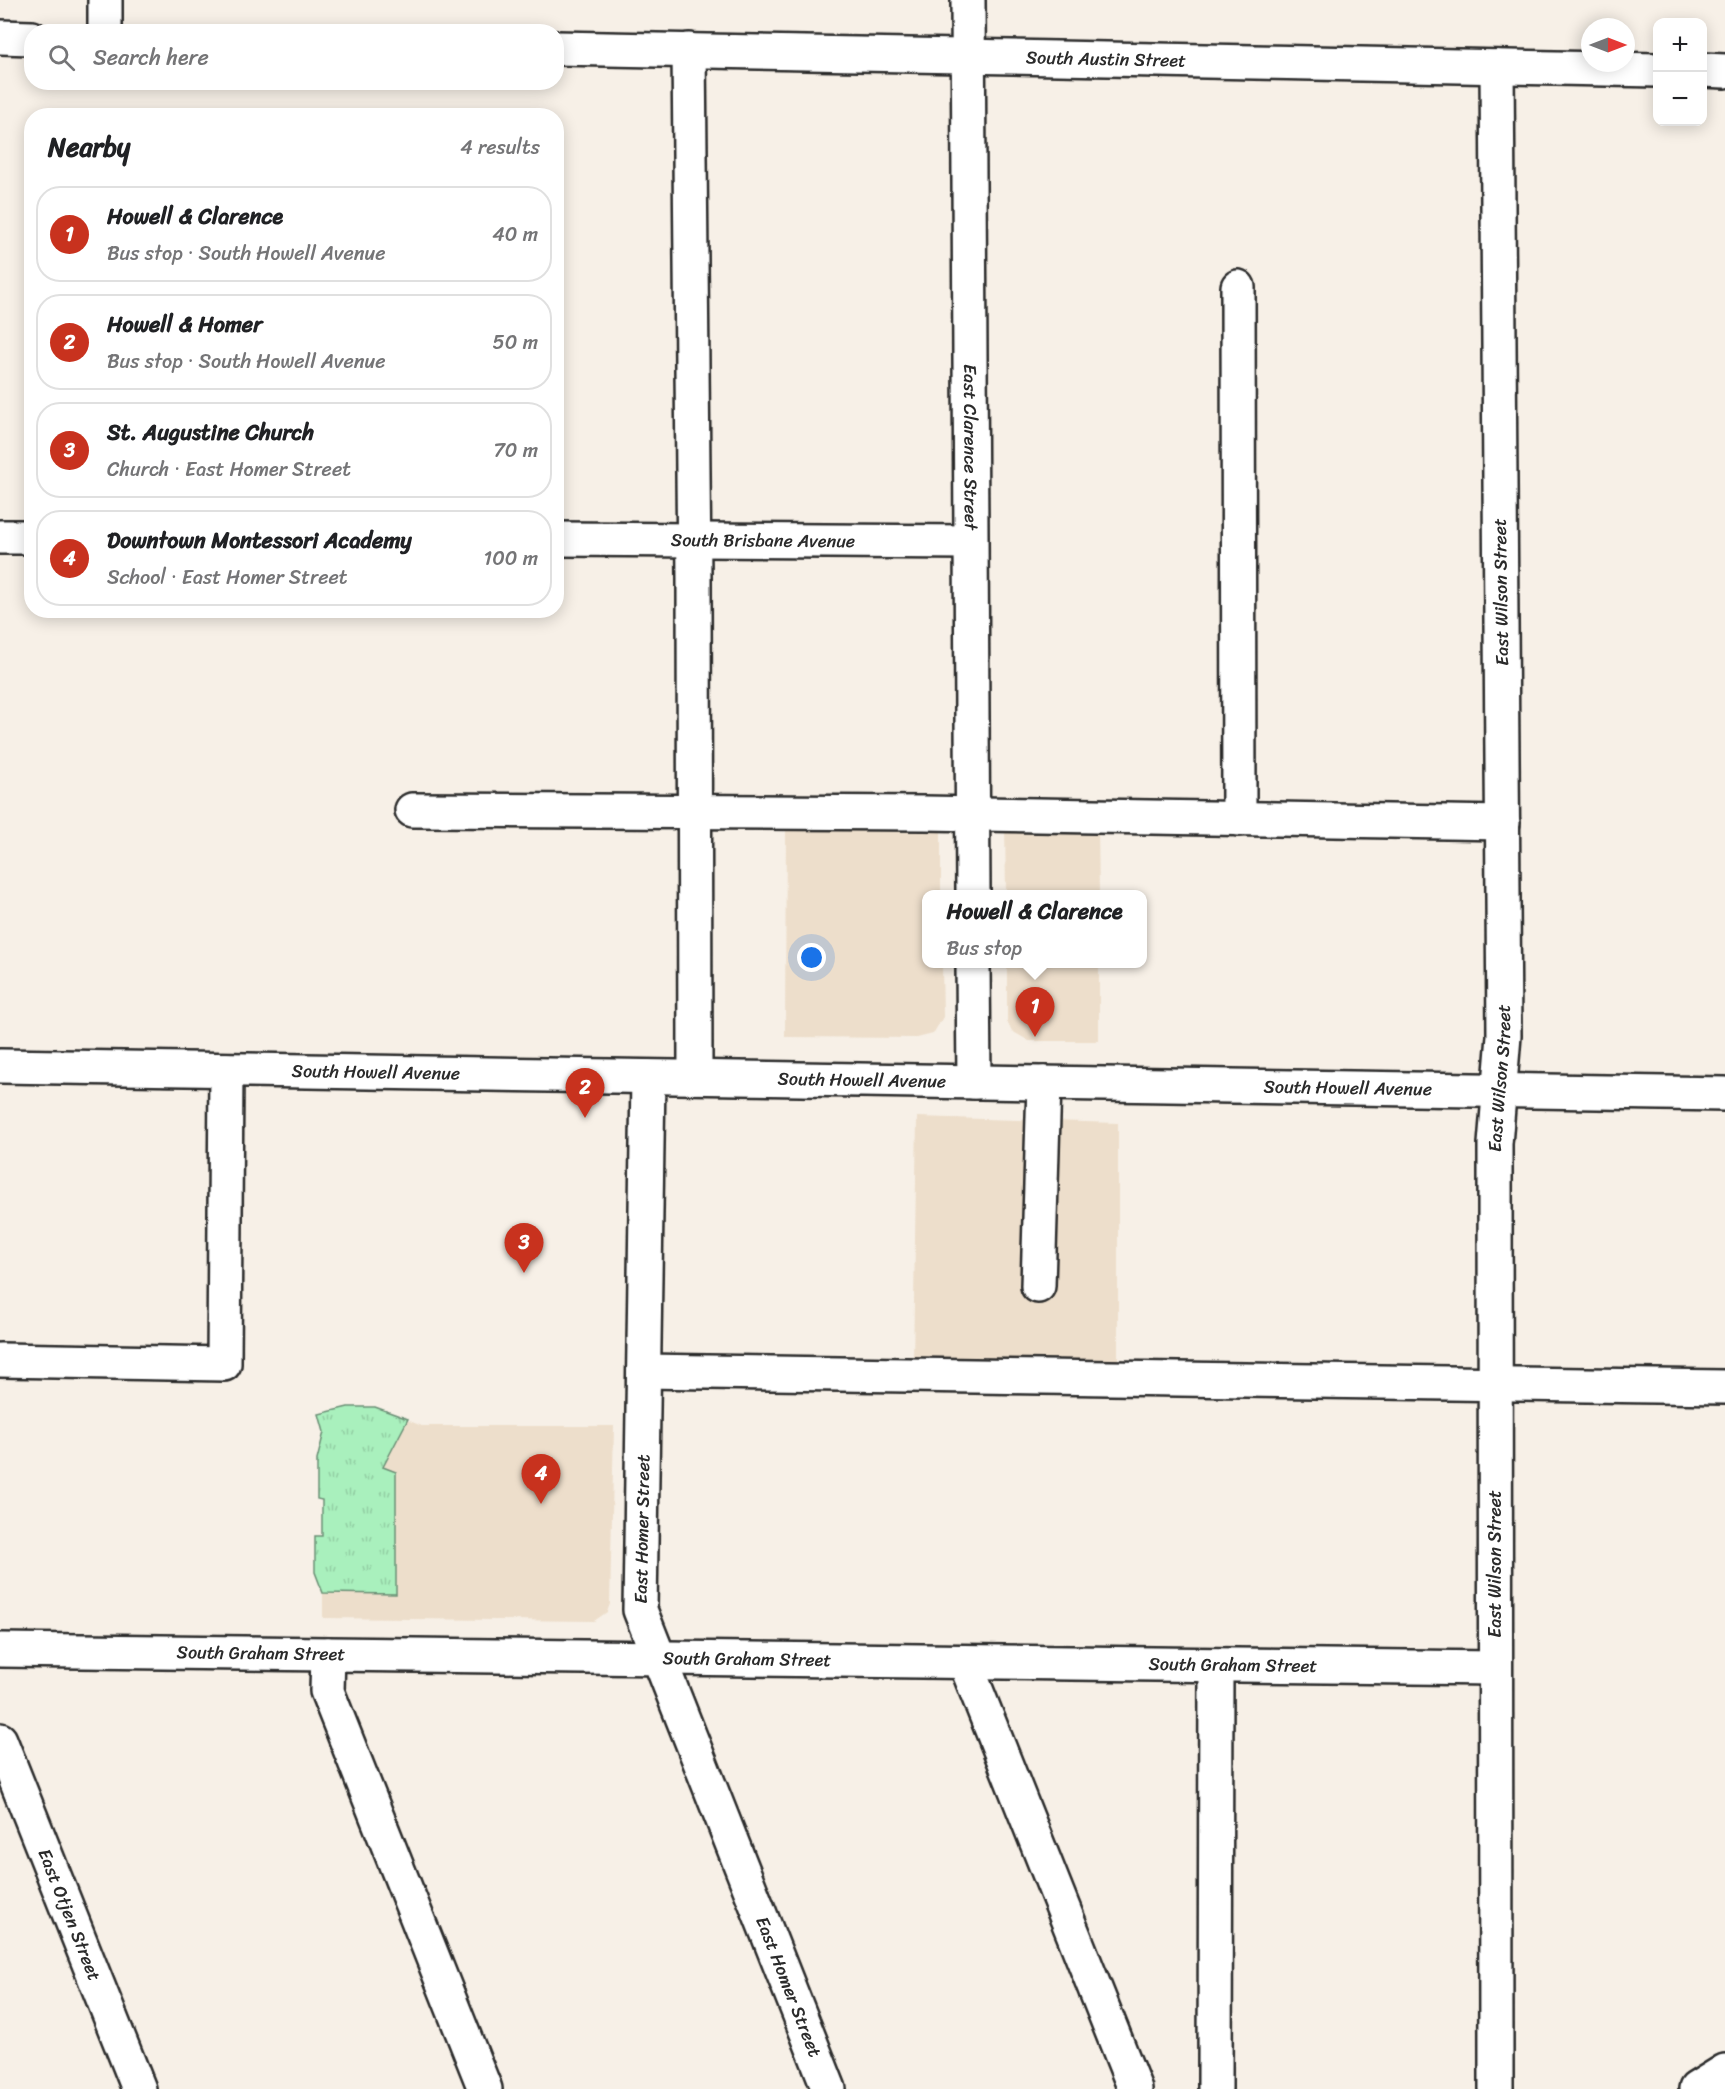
<!DOCTYPE html>
<html lang="en">
<head>
<meta charset="utf-8">
<style>
	body { margin:0; font-family:Sriracha,sans-serif; background:#f6f6f6; color:#202124 }
	.controls { position:absolute; right:18px; top:18px; display:grid; overflow:hidden; border-radius:12px; box-shadow:0 3px 15px #0003 }
	.controls button { width:54px; height:54px; display:grid; place-items:center; padding:0; border:0; border-bottom:2px solid #e0e0e0; background:#fff; color:#202124; font:30px sans-serif }
	.compass { position:absolute; left:1581px; top:18px; width:54px; height:54px; border-radius:50%; background:#fff; box-shadow:0 3px 15px #0003; rotate:90deg }
	.you { position:absolute; left:812px; top:958px; width:21px; height:21px; margin:-15px; border:4px solid #fff; border-radius:50%; background:#1a73e8; box-shadow:0 0 0 9px #1a73e833 }
	.badge { display:grid; place-items:center; width:39px; height:39px; border-radius:50%; background:#c8321e; color:#fff; font-size:20px; font-weight:700 }
	.pin { position:absolute; translate:-50% -50px; filter:drop-shadow(0 2px 3px #0008) }
	.pin::after { content:''; position:absolute; top:32px; width:21px; height:18px; background:inherit; clip-path:polygon(0 0,100% 0,50% 100%) }
	.popup { position:absolute; left:922px; top:890px; width:225px; height:78px; box-sizing:border-box; display:grid; place-content:center; border-radius:12px; background:#fff; filter:drop-shadow(0 2px 4px #0005); font-size:20px; white-space:nowrap; color:#757577 }
	.popup b { font-size:22px; color:#202124 }
	.popup::after { content:''; position:absolute; left:50%; top:100%; margin-left:-12px; border:12px solid transparent; border-top-color:#fff }
	.list { margin:0; padding:0; list-style:none }
	h2 { display:flex; justify-content:space-between; align-items:center; height:78px; margin:0; padding:0 24px; font-size:26px }
	h2 small { font-size:20px; font-weight:400; color:#757577 }
	.list li { display:grid; grid-template-columns:39px 1fr auto; gap:18px; align-items:center; box-sizing:border-box; height:96px; margin:0 12px 12px; padding:0 12px; border:2px solid #e0e0e0; border-radius:24px }
	.list b { display:block; font-size:22px; white-space:nowrap }
	.list p { margin:0; font-size:20px; white-space:nowrap; color:#757577 }
	.list em { font-size:20px; font-style:normal; color:#757577 }
	.icon { flex:none; width:33px; height:33px; fill:none; stroke:currentColor; stroke-width:2; stroke-linecap:round; stroke-linejoin:round }
	.map { position:relative; flex:none; width:1725px; height:2089px; overflow:hidden }
	.search { position:absolute; background:#fff; box-shadow:0 3px 15px #0003; left:24px; top:24px; width:540px; height:66px; display:flex; align-items:center; gap:15px; box-sizing:border-box; padding:0 21px; border-radius:24px; color:#757577; font-size:22px }
	.panel { position:absolute; background:#fff; box-shadow:0 3px 15px #0003; left:24px; top:108px; width:540px; height:510px; border-radius:24px }
	.map>svg:first-child { display:block }
	.built { fill:#eddecb }
	.grass { fill:url(#grass-tufts); stroke:#6a8e74; stroke-width:1.5 }
	.lines { fill:none; stroke-linecap:round; stroke-linejoin:round }
	.minor-casing { stroke:#2b2b2b; stroke-width:38 }
	.minor { stroke:#fff; stroke-width:33 }
	.labels { text-anchor:middle; stroke-width:4.5; stroke-linejoin:round; paint-order:stroke }
	.street-label { font-size:18px; fill:#2b2b2b; stroke:#fff }
</style>
</head>
<body>
<div class="map">
<svg width="1725" height="2089" viewBox="0 0 1725 2089">
	<defs>
		<pattern id="grass-tufts" width="24" height="20" patternUnits="userSpaceOnUse" patternTransform="scale(1.5)"><rect width="24" height="20" fill="#a9f0bd"/><path d="M3 7l-1-3M5 7V3M7 7l1-3M15 17l-1-3M17 17v-4M19 17l1-3" fill="none" stroke="#92cea3"/></pattern>
	</defs>
	<rect width="100%" height="100%" fill="#f7f0e7"/>
	<filter id="ink" filterUnits="userSpaceOnUse"><feTurbulence type="fractalNoise" baseFrequency=".0167" numOctaves="2"/><feDisplacementMap in="SourceGraphic" scale="12" xChannelSelector="R" yChannelSelector="G"/><feConvolveMatrix kernelMatrix="1 2 1 2 8 2 1 2 1" color-interpolation-filters="sRGB"/></filter>
	<g filter="url(#ink)">
		<!-- built -->
		<path class="built" d="M 786,819 L 941,821 L 941,894 L 927,894 L 927,964 L 942,964 L 943,1017 L 933,1034 L 917,1038 L 785,1037 Z
			M 1005,826 L 1098,826 L 1099,894 L 1006,894 Z
			M 1007,964 L 1099,964 L 1099,1041 L 1029,1041 L 1012,1031 L 1007,1021 Z
			M 917,1117 L 1118,1123 L 1118,1365 L 913,1362 Z
			M 348,1407 L 375,1407 L 422,1426 L 614,1426 L 610,1604 L 607,1612 L 594,1621 L 323,1618 L 323,1593 L 315,1572 L 315,1536 L 322,1536 L 322,1500 L 317,1499 L 317,1460 L 324,1432 L 319,1414 Z"/>
		<!-- grass -->
		<path class="grass" d="M 348,1407 L 375,1407 L 408,1419 L 383,1467 L 396,1472 L 396,1594 L 323,1593 L 315,1572 L 315,1536 L 322,1536 L 322,1500 L 317,1499 L 317,1460 L 324,1432 L 319,1414 Z"/>
		<g class="lines">
			<!-- minor casing -->
			<g class="minor-casing">
				<g id="minor">
					<path d="M 105,0 L 105,32"/>
					<path id="s1" d="M 968,0 L 973,894"/>
					<path d="M 0,37 L 32,38"/>
					<path id="s2" d="M 556,48 L 1658,70"/>
					<path d="M 689,50 L 694,578 L 695,1077"/>
					<path d="M 1702,70 L 1725,71"/>
					<path d="M 1238,287 L 1239,819"/>
					<path d="M 0,537 L 32,537"/>
					<path id="s3" d="M 556,539 L 970,542"/>
					<path d="M 412,810 L 924,813 L 1503,823"/>
					<path d="M 973,964 L 974,1082"/>
					<path id="s4" d="M 0,1066 L 1725,1094"/>
					<path id="s5" d="M 648,1077 L 640,1610 L 829,2089"/>
					<path d="M 1038,1286 L 1044,1083"/>
					<path d="M 0,1360 L 224,1364 L 226,1070"/>
					<path d="M 644,1371 L 1725,1387"/>
					<path id="s6" d="M 0,1650 L 1495,1668"/>
					<path d="M 328,1654 L 327,1691 L 485,2089"/>
					<path d="M 965,1662 L 1135,2089"/>
					<path id="s7" d="M 0,1740 L 139,2089"/>
					<path d="M 1215,2089 L 1216,1665"/>
					<path id="s8" d="M 1496,2089 L 1495,1144 L 1504,1036 L 1497,67"/>
					<path d="M 1696,2089 L 1725,2071"/>
				</g>
			</g>
			<!-- minor -->
			<use href="#minor" class="minor"/>
		</g>
	</g>
	<g class="labels">
		<!-- street labels -->
		<g class="street-label">
			<text dy="6" stroke="none"><textPath href="#s2" startOffset="550">South Austin Street</textPath></text>
			<text dy="6" stroke="none"><textPath href="#s1" startOffset="447">East Clarence Street</textPath></text>
			<text dy="6" stroke="none"><textPath href="#s3" startOffset="207">South Brisbane Avenue</textPath></text>
			<text transform="translate(1501 592) rotate(-91)" y="6">East Wilson Street</text>
			<text dy="6" stroke="none"><textPath href="#s4" startOffset="376">South Howell Avenue</textPath></text>
			<text dy="6" stroke="none"><textPath href="#s8" startOffset="1011">East Wilson Street</textPath></text>
			<text dy="6" stroke="none"><textPath href="#s4" startOffset="862">South Howell Avenue</textPath></text>
			<text dy="6" stroke="none"><textPath href="#s4" startOffset="1348">South Howell Avenue</textPath></text>
			<text transform="translate(642 1529) rotate(-89)" y="6">East Homer Street</text>
			<text transform="translate(1495 1564) rotate(-90)" y="6">East Wilson Street</text>
			<text dy="6" stroke="none"><textPath href="#s6" startOffset="261">South Graham Street</textPath></text>
			<text dy="6" stroke="none"><textPath href="#s6" startOffset="747">South Graham Street</textPath></text>
			<text dy="6" stroke="none"><textPath href="#s6" startOffset="1233">South Graham Street</textPath></text>
			<text dy="6" stroke="none"><textPath href="#s7" startOffset="188">East Otjen Street</textPath></text>
			<text dy="6" stroke="none"><textPath href="#s5" startOffset="938">East Homer Street</textPath></text>
		</g>
	</g>
</svg>
<div class="controls">
<button>+</button>
<button>−</button>
</div>
<svg class="compass" viewBox="-18 -18 36 36"><path d="M0-13l5 13h-10z" fill="#e53935"/><path d="M0 13l5-13h-10z" fill="#757577"/></svg>
<div class="you"></div>
<div class="pin badge" style="left:1035px;top:1037px">1</div>
<div class="popup"><b>Howell &amp; Clarence</b>Bus stop</div>
<div class="pin badge" style="left:585px;top:1118px">2</div>
<div class="pin badge" style="left:524px;top:1273px">3</div>
<div class="pin badge" style="left:541px;top:1504px">4</div>
<div class="search"><svg class="icon" aria-label="search" viewBox="0 0 24 24"><circle cx="10" cy="10" r="6"/><path d="M15 15l6 6"/></svg>Search here</div>
<section class="panel">
<h2>Nearby<small>4 results</small></h2>
<ul class="list">
<li><span class="badge">1</span><div><b>Howell &amp; Clarence</b><p>Bus stop · South Howell Avenue</p></div><em>40 m</em></li>
<li><span class="badge">2</span><div><b>Howell &amp; Homer</b><p>Bus stop · South Howell Avenue</p></div><em>50 m</em></li>
<li><span class="badge">3</span><div><b>St. Augustine Church</b><p>Church · East Homer Street</p></div><em>70 m</em></li>
<li><span class="badge">4</span><div><b>Downtown Montessori Academy</b><p>School · East Homer Street</p></div><em>100 m</em></li>
</ul>
</section>
</div>
</body>
</html>
